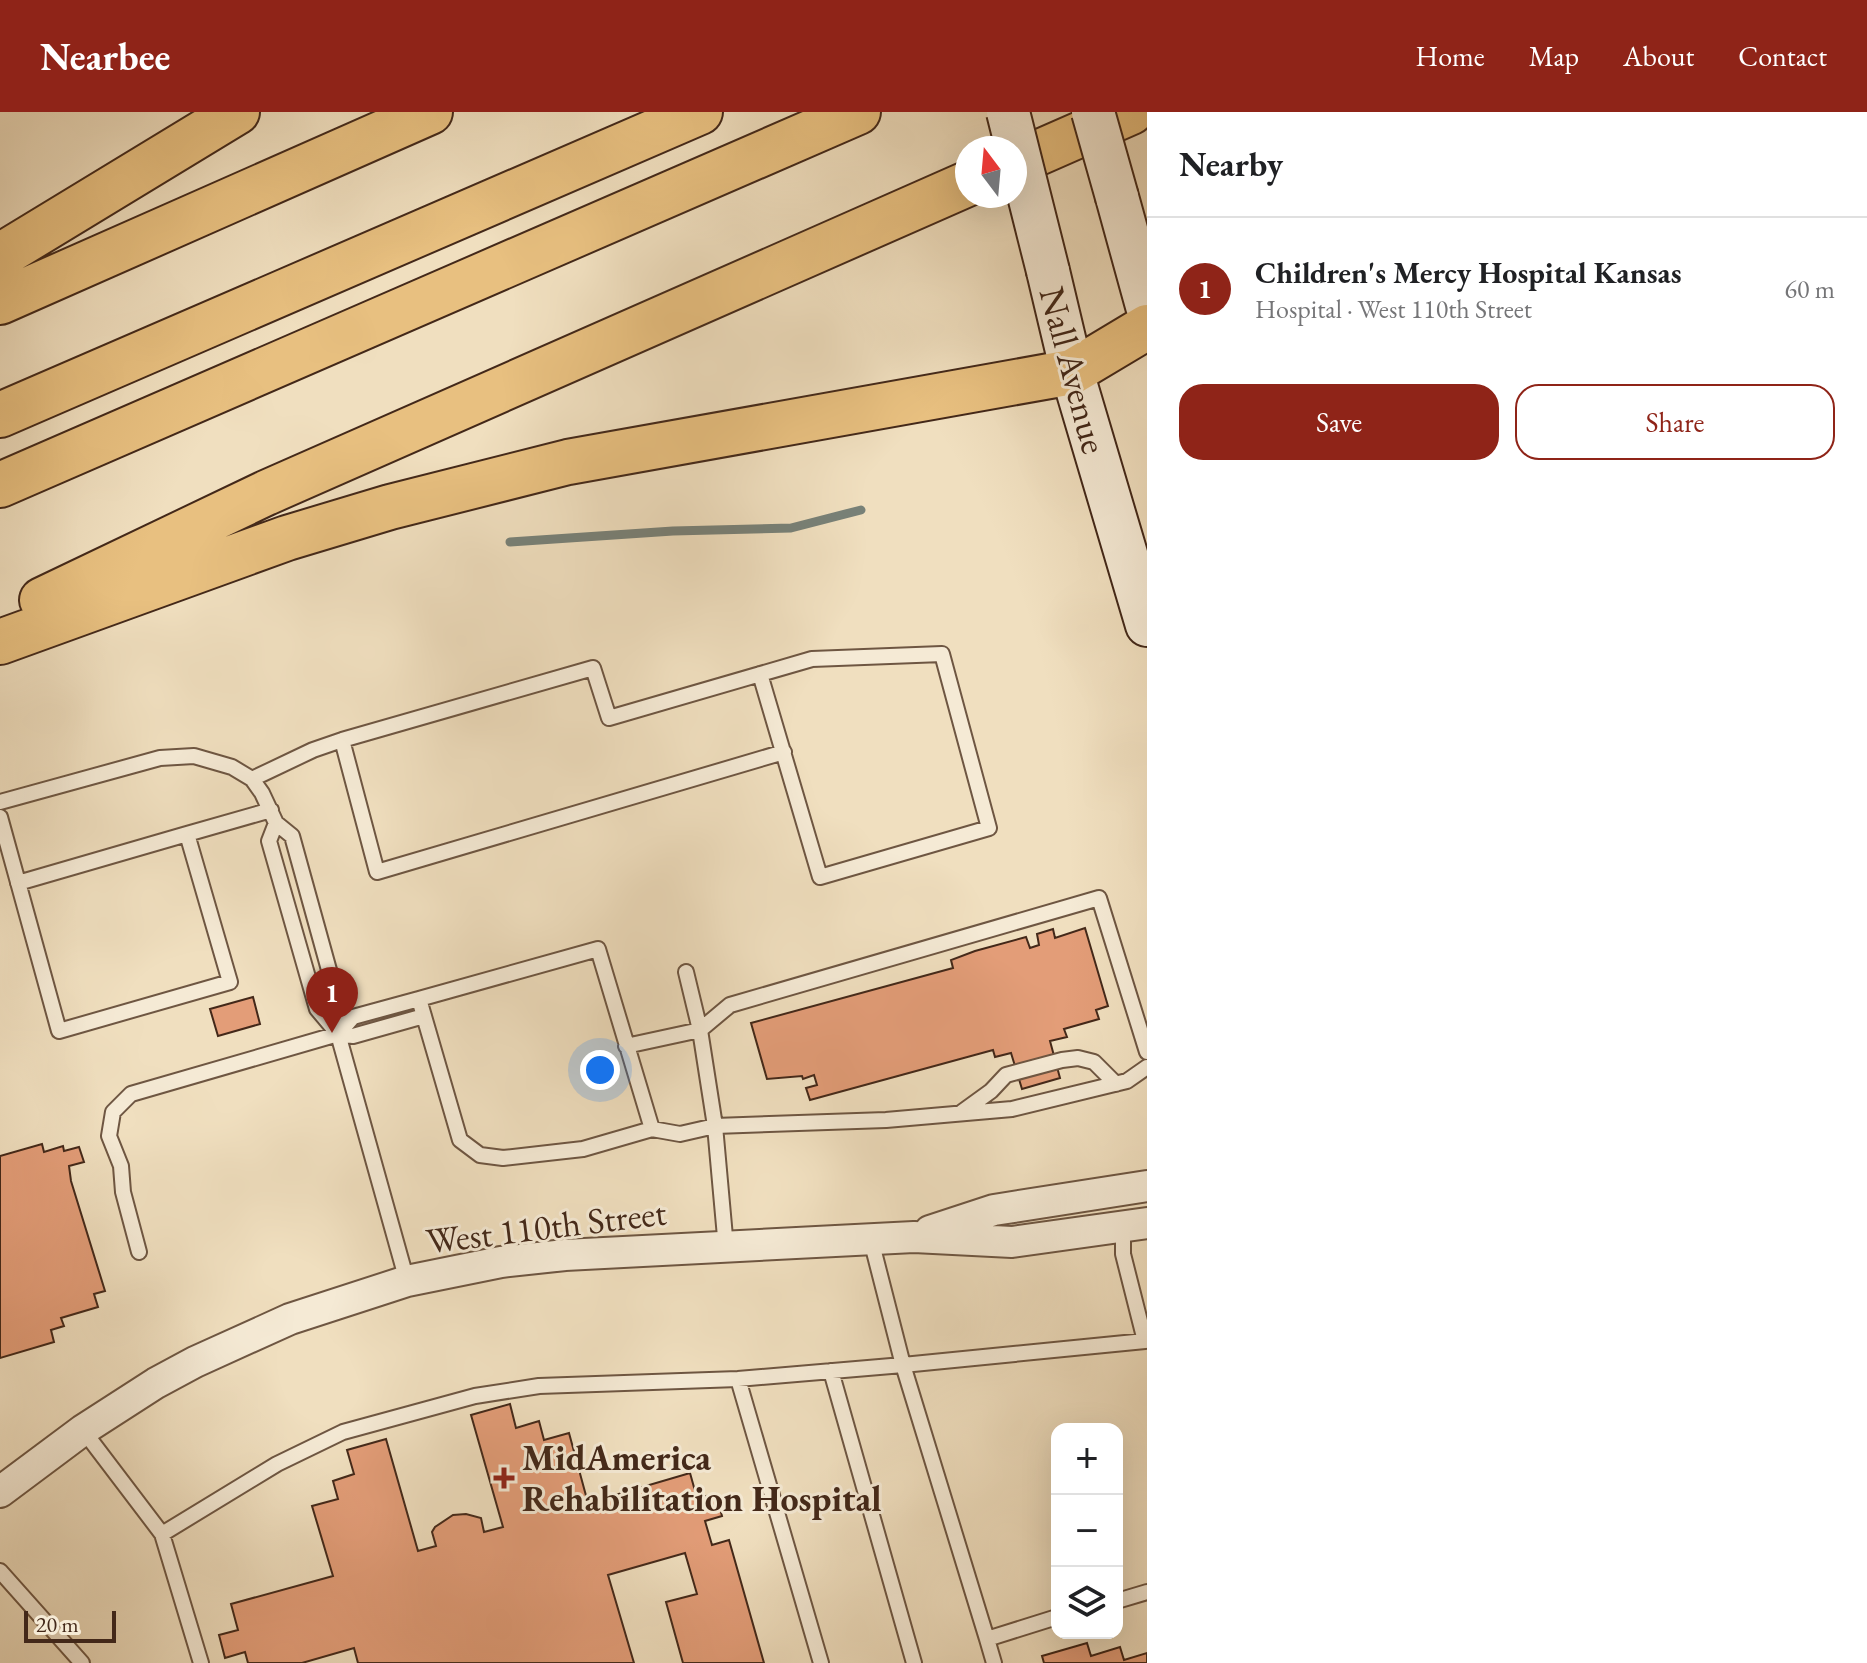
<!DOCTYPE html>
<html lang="en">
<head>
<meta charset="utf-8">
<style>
	body { margin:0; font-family:"EB Garamond",serif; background:#f2f2f2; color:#202124 }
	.controls { position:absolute; right:24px; bottom:24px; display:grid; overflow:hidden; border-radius:16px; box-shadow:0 8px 32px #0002 }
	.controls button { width:72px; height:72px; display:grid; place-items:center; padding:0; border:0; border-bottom:2px solid #e0e0e0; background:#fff; color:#202124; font:40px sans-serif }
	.compass { position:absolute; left:955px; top:24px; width:72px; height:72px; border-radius:50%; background:#fff; box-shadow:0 8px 32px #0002; rotate:344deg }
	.scale { position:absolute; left:24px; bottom:20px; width:92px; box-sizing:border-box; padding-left:8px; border:4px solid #432819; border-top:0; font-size:22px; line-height:28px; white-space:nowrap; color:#432819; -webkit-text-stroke:6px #f5ead5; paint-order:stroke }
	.you { position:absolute; left:600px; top:958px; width:28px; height:28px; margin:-20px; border:6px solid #fff; border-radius:50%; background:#1a73e8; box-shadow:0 0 0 12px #1a73e833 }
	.badge { display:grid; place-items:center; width:52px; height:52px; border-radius:50%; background:#8f2418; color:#fff; font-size:26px; font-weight:700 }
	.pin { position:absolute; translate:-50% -66px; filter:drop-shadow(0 2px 4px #0008) }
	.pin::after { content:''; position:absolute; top:42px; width:28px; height:24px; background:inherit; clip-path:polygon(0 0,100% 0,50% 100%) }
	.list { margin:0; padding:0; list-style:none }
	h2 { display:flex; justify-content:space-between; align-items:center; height:104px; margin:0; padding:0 32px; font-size:34px }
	h2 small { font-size:26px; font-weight:400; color:#757577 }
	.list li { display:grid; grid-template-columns:52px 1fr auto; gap:24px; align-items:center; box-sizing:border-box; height:144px; padding:0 32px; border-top:2px solid #e0e0e0 }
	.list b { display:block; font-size:30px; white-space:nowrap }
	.list p { margin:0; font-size:26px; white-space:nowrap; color:#757577 }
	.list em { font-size:26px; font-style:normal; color:#757577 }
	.actions { display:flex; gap:16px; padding:24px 32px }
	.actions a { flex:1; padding:18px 0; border:2px solid #8f2418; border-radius:24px; text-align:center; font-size:28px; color:#8f2418 }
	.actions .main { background:#8f2418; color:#fff }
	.icon { flex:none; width:44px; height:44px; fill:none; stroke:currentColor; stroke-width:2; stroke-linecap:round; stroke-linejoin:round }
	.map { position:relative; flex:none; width:1147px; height:1551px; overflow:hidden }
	header { display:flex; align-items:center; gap:48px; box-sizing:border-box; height:112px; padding:0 40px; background:#8f2418; color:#fff }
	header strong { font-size:38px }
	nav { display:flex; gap:44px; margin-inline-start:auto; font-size:28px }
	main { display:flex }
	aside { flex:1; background:#fff }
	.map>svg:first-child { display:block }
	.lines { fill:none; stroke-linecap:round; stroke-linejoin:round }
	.stream { stroke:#788178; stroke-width:9 }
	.building { fill:#e39d78; stroke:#432819; stroke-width:2 }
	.service-casing { stroke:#6e5642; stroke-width:18 }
	.minor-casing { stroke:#6e5642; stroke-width:34 }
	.secondary-casing { stroke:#432819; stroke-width:46 }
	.motorway-casing { stroke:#432819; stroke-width:48 }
	.service { stroke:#f5ead5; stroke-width:14 }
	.minor { stroke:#f5ead5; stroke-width:30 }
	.secondary { stroke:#f5ead5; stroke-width:42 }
	.motorway { stroke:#e8c080; stroke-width:44 }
	.secondary-bridge-casing { stroke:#432819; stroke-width:46; stroke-linecap:butt }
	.secondary-bridge { stroke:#f5ead5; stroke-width:42 }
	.poi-dot { fill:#8f2418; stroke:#f5ead5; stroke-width:3 }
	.labels { text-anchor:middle; stroke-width:6; stroke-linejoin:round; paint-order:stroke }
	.street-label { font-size:36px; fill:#432819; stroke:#f5ead5 }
	.poi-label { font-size:36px; font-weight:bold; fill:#432819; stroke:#f5ead5; text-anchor:start }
</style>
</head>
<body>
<header>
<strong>Nearbee</strong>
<nav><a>Home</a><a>Map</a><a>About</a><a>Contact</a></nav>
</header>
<main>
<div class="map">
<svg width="1147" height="1551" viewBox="0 0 1147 1551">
	<rect width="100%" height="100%" fill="#f0dfbf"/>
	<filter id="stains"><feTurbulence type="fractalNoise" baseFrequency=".0025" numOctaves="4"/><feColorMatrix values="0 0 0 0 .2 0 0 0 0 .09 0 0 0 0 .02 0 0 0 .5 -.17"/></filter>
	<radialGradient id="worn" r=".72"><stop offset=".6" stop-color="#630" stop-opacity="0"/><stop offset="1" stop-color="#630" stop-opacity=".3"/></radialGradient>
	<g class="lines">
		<!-- stream -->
		<path class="stream" d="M 510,430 L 673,419 L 791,416 L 861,398"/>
	</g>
	<!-- building -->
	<path class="building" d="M 1085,816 L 1108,894 L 1096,898 L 1099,907 L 1064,917 L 1067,925 L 1050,929 L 1060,966 L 1022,977 L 1011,941 L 995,945 L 993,938 L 810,988 L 806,976 L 817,973 L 814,963 L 803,967 L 802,964 L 767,967 L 751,911 L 953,856 L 951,848 L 975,839 L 1026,825 L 1030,836 L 1039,833 L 1037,822 L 1053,817 L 1055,826 Z
		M 253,885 L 260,912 L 218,924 L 210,897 Z
		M 42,1032 L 44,1040 L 63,1034 L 64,1039 L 79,1035 L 84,1050 L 69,1054 L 71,1069 L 105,1179 L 94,1182 L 98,1195 L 61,1206 L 64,1214 L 51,1218 L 54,1230 L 0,1246 L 0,1044 Z
		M 510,1292 L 516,1316 L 539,1309 L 544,1328 L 569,1321 L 588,1391 L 690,1361 L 697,1386 L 716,1382 L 722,1404 L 705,1409 L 712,1433 L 729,1428 L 764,1551 L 683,1551 L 666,1490 L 697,1482 L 685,1441 L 608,1463 L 634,1551 L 358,1551 L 354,1536 L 302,1551 L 248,1551 L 245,1540 L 225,1546 L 219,1523 L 238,1518 L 231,1492 L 333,1464 L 312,1394 L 338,1387 L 333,1369 L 354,1362 L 347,1338 L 386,1327 L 418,1439 L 436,1434 L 432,1420 L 435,1415 L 453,1403 L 466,1402 L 481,1406 L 484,1420 L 503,1415 L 471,1303 Z
		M 1087,1531 L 1091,1544 L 1120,1535 L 1124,1548 L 1147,1541 L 1147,1551 L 1044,1551 L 1042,1544 Z"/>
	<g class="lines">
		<!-- service casing -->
		<g class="service-casing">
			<path id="service" d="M 342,628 L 377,760 L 784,640
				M 252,667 L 313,638 L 342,628 L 593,556 L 609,606 L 812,547 L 942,542 L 989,716 L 820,765 L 760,562
				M 0,690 L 160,646 L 194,644 L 232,655 L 252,667 L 262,681 L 276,711 L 292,724 L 337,887 L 338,922 L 407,1169
				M 0,705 L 59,919 L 230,870 L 187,722 L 271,698
				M 276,711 L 269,729 L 317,897 L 338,922
				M 18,771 L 187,722
				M 686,860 L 700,918 L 730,893 L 1099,786 L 1147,940
				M 338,922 L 353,905 L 419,887
				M 626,934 L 700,918 L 715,1014 L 886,1008 L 1012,997 L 1127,969 L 1147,955
				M 962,1000 L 991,979 L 1006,963 L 1062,948 L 1078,946 L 1094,950 L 1116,972
				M 652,1017 L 583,1037 L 503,1046 L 480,1043 L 460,1028 L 419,887 L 598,837 L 652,1017 L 680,1022 L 715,1014 L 726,1136
				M 871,1128 L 903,1253 L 1145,1229 L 1123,1142 L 1123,1116
				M 139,1140 L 123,1080 L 121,1054 L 109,1024 L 113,1000 L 131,982 L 338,922 L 353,924 L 424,904
				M 831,1259 L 914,1551
				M 738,1267 L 821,1551
				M 83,1318 L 162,1422 L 277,1352 L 343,1320 L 475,1284 L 539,1274 L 738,1267 L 903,1253 L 987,1527
				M 162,1422 L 201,1551
				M 0,1459 L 82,1551
				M 1117,1489 L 1147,1480
				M 994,1551 L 987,1527 L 1057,1505"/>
		</g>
		<!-- minor casing -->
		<g class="minor-casing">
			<path id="minor" d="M 930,1119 L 994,1098 L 1147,1074
				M 0,1380 L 83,1318 L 156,1271 L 195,1250 L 290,1207 L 407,1169 L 501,1150 L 565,1143 L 914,1125 L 1012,1130 L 1147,1111"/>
		</g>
		<!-- secondary casing -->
		<g class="secondary-casing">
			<path id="secondary" d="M 1117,85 L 1147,194
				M 1048,159 L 1072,260 L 1147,513"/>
		</g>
		<!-- motorway casing -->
		<g class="motorway-casing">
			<path id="motorway" d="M 1015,51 L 1131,0
				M 0,144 L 237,0
				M 0,190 L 430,0
				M 0,303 L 700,0
				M 0,373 L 858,0
				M 42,488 L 266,381 L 967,72
				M 0,530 L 287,426 L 390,395 L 568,350 L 1072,260 L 1147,215"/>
		</g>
		<!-- service -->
		<use href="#service" class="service"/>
		<!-- minor -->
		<use href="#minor" class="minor"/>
		<!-- secondary -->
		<use href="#secondary" class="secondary"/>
		<!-- motorway -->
		<use href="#motorway" class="motorway"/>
		<!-- secondary-bridge casing -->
		<g class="secondary-bridge-casing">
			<path id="secondary-bridge" d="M 1008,0 L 1048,159
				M 1093,0 L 1117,85"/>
		</g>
		<!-- secondary-bridge -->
		<use href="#secondary-bridge" class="secondary-bridge"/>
	</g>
	<!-- markers -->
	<path class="poi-dot" d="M500 1354h8v8h8v8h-8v8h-8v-8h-8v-8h8z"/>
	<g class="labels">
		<!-- street labels -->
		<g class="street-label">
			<text transform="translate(1074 258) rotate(75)" y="13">Nall Avenue</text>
			<text transform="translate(546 1114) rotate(-7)" y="13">West 110th Street</text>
		</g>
		<!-- poi labels -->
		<g class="poi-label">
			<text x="522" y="1358">MidAmerica<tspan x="522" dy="41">Rehabilitation Hospital</tspan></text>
		</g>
	</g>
	<rect width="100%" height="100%" filter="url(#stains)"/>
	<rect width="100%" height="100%" fill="url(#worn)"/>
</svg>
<div class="controls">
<button>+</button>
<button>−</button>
<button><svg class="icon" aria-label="layers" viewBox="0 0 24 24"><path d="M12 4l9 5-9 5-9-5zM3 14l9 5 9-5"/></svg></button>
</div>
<svg class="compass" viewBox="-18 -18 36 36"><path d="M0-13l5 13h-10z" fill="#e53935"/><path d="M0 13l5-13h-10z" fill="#757577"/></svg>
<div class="scale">20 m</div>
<div class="you"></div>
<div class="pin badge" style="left:332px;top:921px">1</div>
</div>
<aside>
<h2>Nearby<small></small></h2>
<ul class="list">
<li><span class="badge">1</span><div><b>Children's Mercy Hospital Kansas</b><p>Hospital · West 110th Street</p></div><em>60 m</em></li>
</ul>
<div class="actions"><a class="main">Save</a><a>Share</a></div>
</aside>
</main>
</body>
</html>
